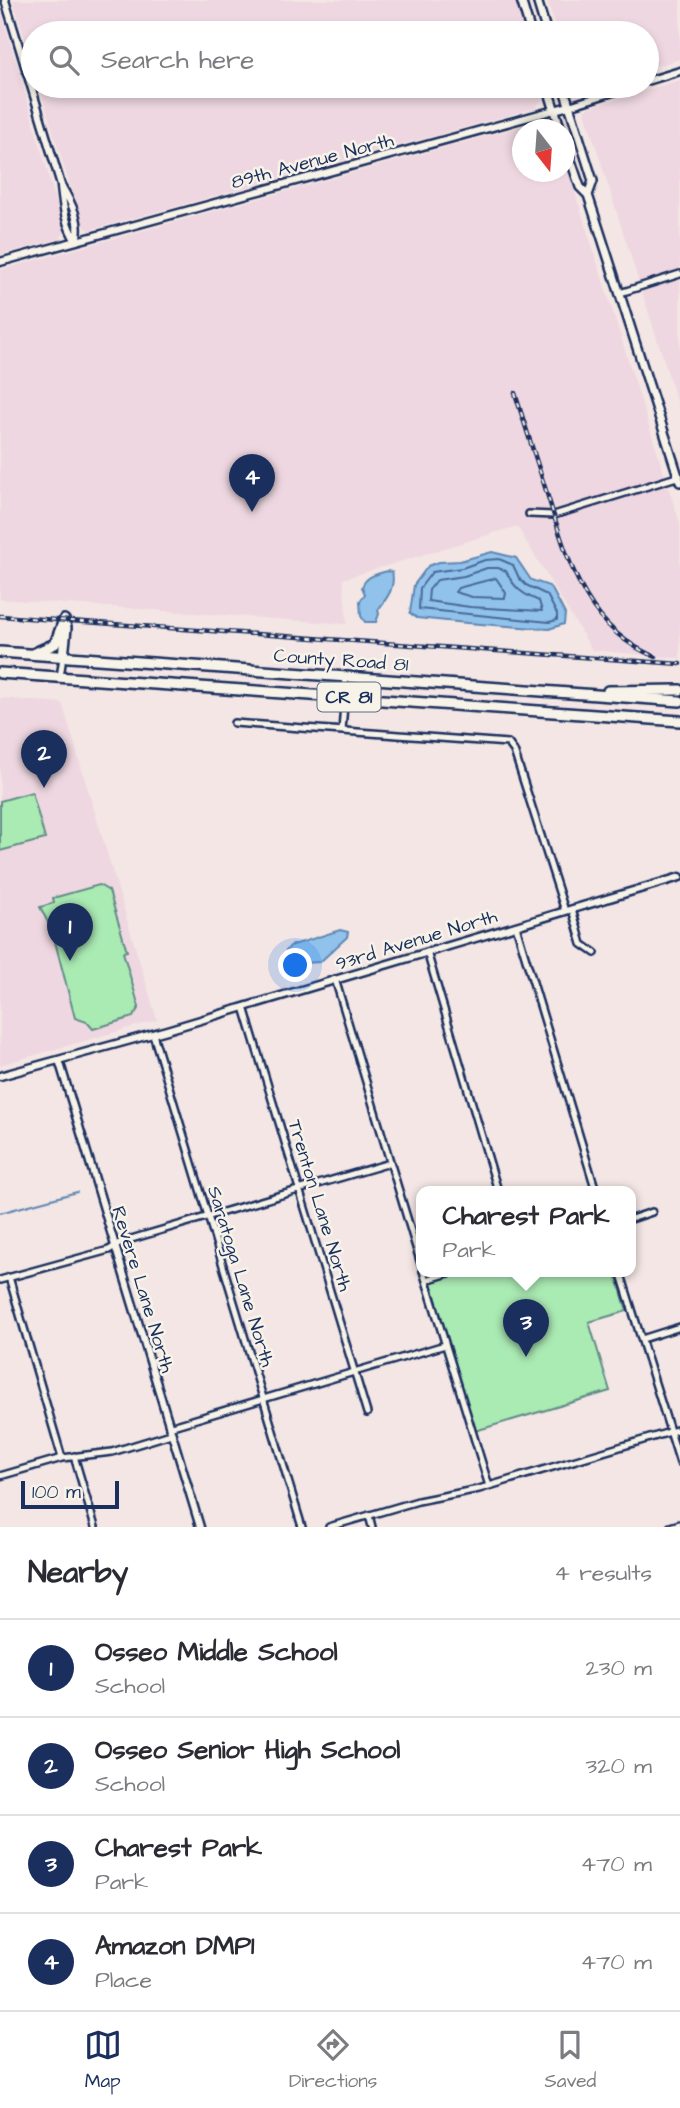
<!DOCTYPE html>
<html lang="en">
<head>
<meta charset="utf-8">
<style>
	body { margin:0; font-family:"Architects Daughter",sans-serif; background:#f7f7f7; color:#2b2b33 }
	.compass { position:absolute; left:512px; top:119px; width:63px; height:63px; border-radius:50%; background:#fff; box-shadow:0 4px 10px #0003; rotate:163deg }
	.scale { position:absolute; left:21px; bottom:18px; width:98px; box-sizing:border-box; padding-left:7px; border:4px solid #1b2f5e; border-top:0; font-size:19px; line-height:24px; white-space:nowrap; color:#1b2f5e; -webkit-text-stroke:5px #f7f3e8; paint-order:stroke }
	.you { position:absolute; left:296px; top:966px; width:24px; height:24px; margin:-18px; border:5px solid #fff; border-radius:50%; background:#1a73e8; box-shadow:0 0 0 10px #1a73e833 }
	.badge { display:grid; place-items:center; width:46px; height:46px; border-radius:50%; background:#1b2f5e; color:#fff; font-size:23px; font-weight:700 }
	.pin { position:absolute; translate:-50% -58px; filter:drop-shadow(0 2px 4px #0008) }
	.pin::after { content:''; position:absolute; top:37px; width:24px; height:21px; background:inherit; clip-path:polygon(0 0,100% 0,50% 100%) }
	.popup { position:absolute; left:416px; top:1186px; width:220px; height:91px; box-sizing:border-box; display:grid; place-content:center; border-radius:14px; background:#fff; filter:drop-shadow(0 2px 5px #0005); font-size:23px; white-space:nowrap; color:#7c7c81 }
	.popup b { font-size:26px; color:#2b2b33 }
	.popup::after { content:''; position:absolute; left:50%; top:100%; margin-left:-14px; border:14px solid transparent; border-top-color:#fff }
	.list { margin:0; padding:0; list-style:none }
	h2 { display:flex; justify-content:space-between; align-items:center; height:91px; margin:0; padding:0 28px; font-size:30px }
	h2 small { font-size:23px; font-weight:400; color:#7c7c81 }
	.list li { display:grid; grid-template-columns:46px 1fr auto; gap:21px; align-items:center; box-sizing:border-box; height:98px; padding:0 28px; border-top:2px solid #e1e1e2 }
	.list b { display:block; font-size:26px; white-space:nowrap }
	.list p { margin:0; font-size:23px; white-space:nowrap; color:#7c7c81 }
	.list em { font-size:23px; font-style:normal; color:#7c7c81 }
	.icon { flex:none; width:38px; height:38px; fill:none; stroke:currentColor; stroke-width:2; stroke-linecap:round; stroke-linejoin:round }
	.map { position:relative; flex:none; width:680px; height:1527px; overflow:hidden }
	.search { position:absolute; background:#fff; box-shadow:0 4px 10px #0003; left:21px; right:21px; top:21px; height:77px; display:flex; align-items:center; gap:18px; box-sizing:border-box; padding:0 24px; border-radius:38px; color:#7c7c81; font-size:26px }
	.sheet { height:483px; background:#fff }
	nav { display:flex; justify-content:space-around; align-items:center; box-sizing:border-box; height:98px; border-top:2px solid #e1e1e2; background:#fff; font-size:19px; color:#7c7c81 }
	nav a { display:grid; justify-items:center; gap:4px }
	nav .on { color:#1b2f5e }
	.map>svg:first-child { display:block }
	.built { fill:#eed7e0 }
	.green { fill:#aaeab3; stroke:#628c88; stroke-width:2 }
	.water { fill:#90c2ec; stroke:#6187b3; stroke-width:2 }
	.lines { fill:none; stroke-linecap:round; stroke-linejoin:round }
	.shore { stroke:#4a6a97; stroke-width:2 }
	.stream { stroke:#6187b3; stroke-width:2 }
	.minor-casing { stroke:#1b2f5e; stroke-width:10 }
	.tertiary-casing { stroke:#1b2f5e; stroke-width:11 }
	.secondary-casing { stroke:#1b2f5e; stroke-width:12 }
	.trunk-casing { stroke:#1b2f5e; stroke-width:14 }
	.minor { stroke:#f7f3e8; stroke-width:5 }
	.tertiary { stroke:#f7f3e8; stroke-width:6 }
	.secondary { stroke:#f7f3e8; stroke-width:7 }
	.trunk { stroke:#f7f3e8; stroke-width:9 }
	.rail-casing { stroke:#1b2f5e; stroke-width:4.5 }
	.rail { stroke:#f7f3e8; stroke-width:2; stroke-dasharray:5; stroke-linecap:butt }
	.labels { text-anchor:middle; stroke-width:5; stroke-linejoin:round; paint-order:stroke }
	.shield { fill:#f7f3e8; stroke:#5d6a87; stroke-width:2 }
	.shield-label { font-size:18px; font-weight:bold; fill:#1b2f5e }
	.street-label { font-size:19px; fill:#1b2f5e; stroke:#f7f3e8 }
</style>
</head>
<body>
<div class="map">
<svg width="680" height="1527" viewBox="0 0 680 1527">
	<rect width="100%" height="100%" fill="#f3e6e4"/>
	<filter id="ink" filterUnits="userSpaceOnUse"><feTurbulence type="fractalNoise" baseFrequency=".0143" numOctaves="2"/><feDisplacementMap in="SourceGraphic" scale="14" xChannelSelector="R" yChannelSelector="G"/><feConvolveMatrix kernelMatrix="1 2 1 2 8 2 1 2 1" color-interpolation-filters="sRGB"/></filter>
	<g filter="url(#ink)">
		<!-- built -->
		<path class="built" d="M 13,0 L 515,0 L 525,33 L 33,33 L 33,65 Z
			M 547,0 L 680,0 L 680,59 L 647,69 L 647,33 L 558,33 Z
			M 0,7 L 64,229 L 64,233 L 59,239 L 0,255 Z
			M 680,80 L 680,411 L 584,109 Z
			M 39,86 L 542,86 L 544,97 L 535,108 L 90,230 L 82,225 Z
			M 541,121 L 555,129 L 522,130 L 522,172 L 564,172 L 565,161 L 680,524 L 680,658 L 592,650 L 517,526 L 343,579 L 347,624 L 0,599 L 0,270 Z
			M 0,698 L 62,703 L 157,1020 L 0,1065 Z"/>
		<!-- green -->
		<path class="green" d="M 32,792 L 45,839 L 0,851 L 0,801 Z
			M 99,885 L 109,891 L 127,951 L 123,952 L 139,1007 L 133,1017 L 93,1029 L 87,1022 L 75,1018 L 52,930 L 40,907 L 54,903 L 53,898 Z
			M 468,1271 L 615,1271 L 627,1311 L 589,1322 L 610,1391 L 475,1431 L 431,1282 Z"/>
		<!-- water -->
		<path class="water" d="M 492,552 L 516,558 L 531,580 L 549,586 L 553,591 L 565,614 L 564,624 L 549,629 L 467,623 L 417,618 L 410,613 L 414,585 L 428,566 L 439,562 L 460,561 Z
			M 387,571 L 392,572 C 396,588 386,599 378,610 L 379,614 L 376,622 L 365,622 L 361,616 L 360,601 L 365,594 L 362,587 C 366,576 377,574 387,571 Z
			M 340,930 L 348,932 L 347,937 L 320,962 L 304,963 L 302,958 L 297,956 L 291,961 L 286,957 L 286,951 L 290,946 Z"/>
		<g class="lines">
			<!-- shore -->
			<path class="shore" d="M 499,559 L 513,565 L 519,578 L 526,585 L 547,595 L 557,614 L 557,620 L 549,622 L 419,609 L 420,588 L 432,572 L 462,568 L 485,560 Z
				M 487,568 L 498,568 L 506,571 C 514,588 522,594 539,601 L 542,611 L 470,607 L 428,601 L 429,590 L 437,580 L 464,576 Z
				M 496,578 L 506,593 L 505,598 L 472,597 L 455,592 L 458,588 Z"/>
			<!-- stream -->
			<path class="stream" d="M 0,1213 L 77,1192"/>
			<!-- minor casing -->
			<g class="minor-casing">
				<path id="minor" d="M 620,293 L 680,274
					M 529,514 L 554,515 L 680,476
					M 60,677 L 63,657
					M 234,723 L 508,743 L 514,751 L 565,911
					M 342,731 L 346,677
					M 572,909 L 582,944 L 595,953
					M 516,926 L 596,1191
					M 427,952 L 498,1191
					M 335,979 L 421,1264
					M 244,1007 L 367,1413
					M 153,1034 L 302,1527
					M 631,1219 L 652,1212
					M 423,1271 L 489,1486
					M 620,1271 L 680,1463
					M 9,1277 L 62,1458
					M 0,1280 L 109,1250 L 121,1242 L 390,1163
					M 426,1280 L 455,1271
					M 642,1339 L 680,1327
					M 169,1427 L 445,1345
					M 74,1456 L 95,1527
					M 0,1476 L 62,1458 L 112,1452 L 171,1434
					M 369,1515 L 372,1527
					M 329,1527 L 418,1501 L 479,1489 L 680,1429
					M 670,1527 L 680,1524"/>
			</g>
			<!-- tertiary casing -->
			<g class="tertiary-casing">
				<path id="tertiary" d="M 5,0 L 61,185 C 71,202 82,222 76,241
					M 647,81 L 680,71
					M 61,187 C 63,206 65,225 76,241
					M 0,262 L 569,106 L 632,86
					M 59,1060 L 200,1527
					M 0,1076 L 167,1030 L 680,877"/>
			</g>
			<!-- secondary casing -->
			<g class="secondary-casing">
				<path id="secondary" d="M 521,0 L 531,33
					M 537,0 L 547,33
					M 547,86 L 561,130
					M 563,86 L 593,181 L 588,195
					M 564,140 L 580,187 L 588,195 L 599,229 L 680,482"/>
			</g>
			<!-- trunk casing -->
			<g class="trunk-casing">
				<path id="trunk" d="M 0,652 L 680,701
					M 35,653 L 55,644 L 64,620
					M 63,657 L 66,628 L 64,621
					M 0,673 L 680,721
					M 608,691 L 680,690"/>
			</g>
			<!-- minor -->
			<use href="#minor" class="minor"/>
			<!-- tertiary -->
			<use href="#tertiary" class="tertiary"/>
			<!-- secondary -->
			<use href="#secondary" class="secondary"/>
			<!-- trunk -->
			<use href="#trunk" class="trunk"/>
			<!-- rail casing -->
			<g class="rail-casing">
				<path id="rail" d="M 515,393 C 526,429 538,465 549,500 C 569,564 587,630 656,657
					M 0,616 L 680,664"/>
			</g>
			<!-- rail -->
			<use href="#rail" class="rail"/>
		</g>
	</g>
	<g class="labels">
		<!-- shield labels -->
		<rect class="shield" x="317.5" y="682.5" width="63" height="29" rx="5"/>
		<g class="shield-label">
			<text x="349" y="703">CR 81</text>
		</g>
		<!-- street labels -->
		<g class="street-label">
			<text transform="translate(312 160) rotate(-15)" y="7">89th Avenue North</text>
			<text transform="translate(341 659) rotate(4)" y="7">County Road 81</text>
			<text transform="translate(416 939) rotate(-17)" y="7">93rd Avenue North</text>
			<text transform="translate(321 1205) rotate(73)" y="7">Trenton Lane North</text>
			<text transform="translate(242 1276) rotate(73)" y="7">Saratoga Lane North</text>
			<text transform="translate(144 1289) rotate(73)" y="7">Revere Lane North</text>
		</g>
	</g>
</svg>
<svg class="compass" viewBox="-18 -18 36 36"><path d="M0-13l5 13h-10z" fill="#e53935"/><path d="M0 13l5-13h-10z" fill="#7c7c81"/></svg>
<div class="scale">100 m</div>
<div class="you"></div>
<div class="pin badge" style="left:70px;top:961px">1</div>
<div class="pin badge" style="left:44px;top:788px">2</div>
<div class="pin badge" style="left:526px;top:1357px">3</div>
<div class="popup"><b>Charest Park</b>Park</div>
<div class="pin badge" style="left:252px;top:512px">4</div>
<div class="search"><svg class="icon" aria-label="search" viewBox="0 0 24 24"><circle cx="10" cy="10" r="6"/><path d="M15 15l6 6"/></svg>Search here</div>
</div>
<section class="sheet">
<h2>Nearby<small>4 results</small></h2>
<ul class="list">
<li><span class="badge">1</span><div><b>Osseo Middle School</b><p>School</p></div><em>230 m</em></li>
<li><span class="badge">2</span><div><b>Osseo Senior High School</b><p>School</p></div><em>320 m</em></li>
<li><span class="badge">3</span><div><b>Charest Park</b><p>Park</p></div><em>470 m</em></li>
<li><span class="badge">4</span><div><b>Amazon DMP1</b><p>Place</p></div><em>470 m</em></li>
</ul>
</section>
<nav>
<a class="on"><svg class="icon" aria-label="map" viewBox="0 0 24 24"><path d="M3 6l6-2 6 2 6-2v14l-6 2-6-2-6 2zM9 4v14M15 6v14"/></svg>Map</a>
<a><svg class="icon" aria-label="directions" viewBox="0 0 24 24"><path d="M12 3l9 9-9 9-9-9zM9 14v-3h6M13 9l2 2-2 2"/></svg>Directions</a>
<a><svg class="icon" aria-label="saved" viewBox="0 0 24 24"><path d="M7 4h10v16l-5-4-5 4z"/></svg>Saved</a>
</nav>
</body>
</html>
